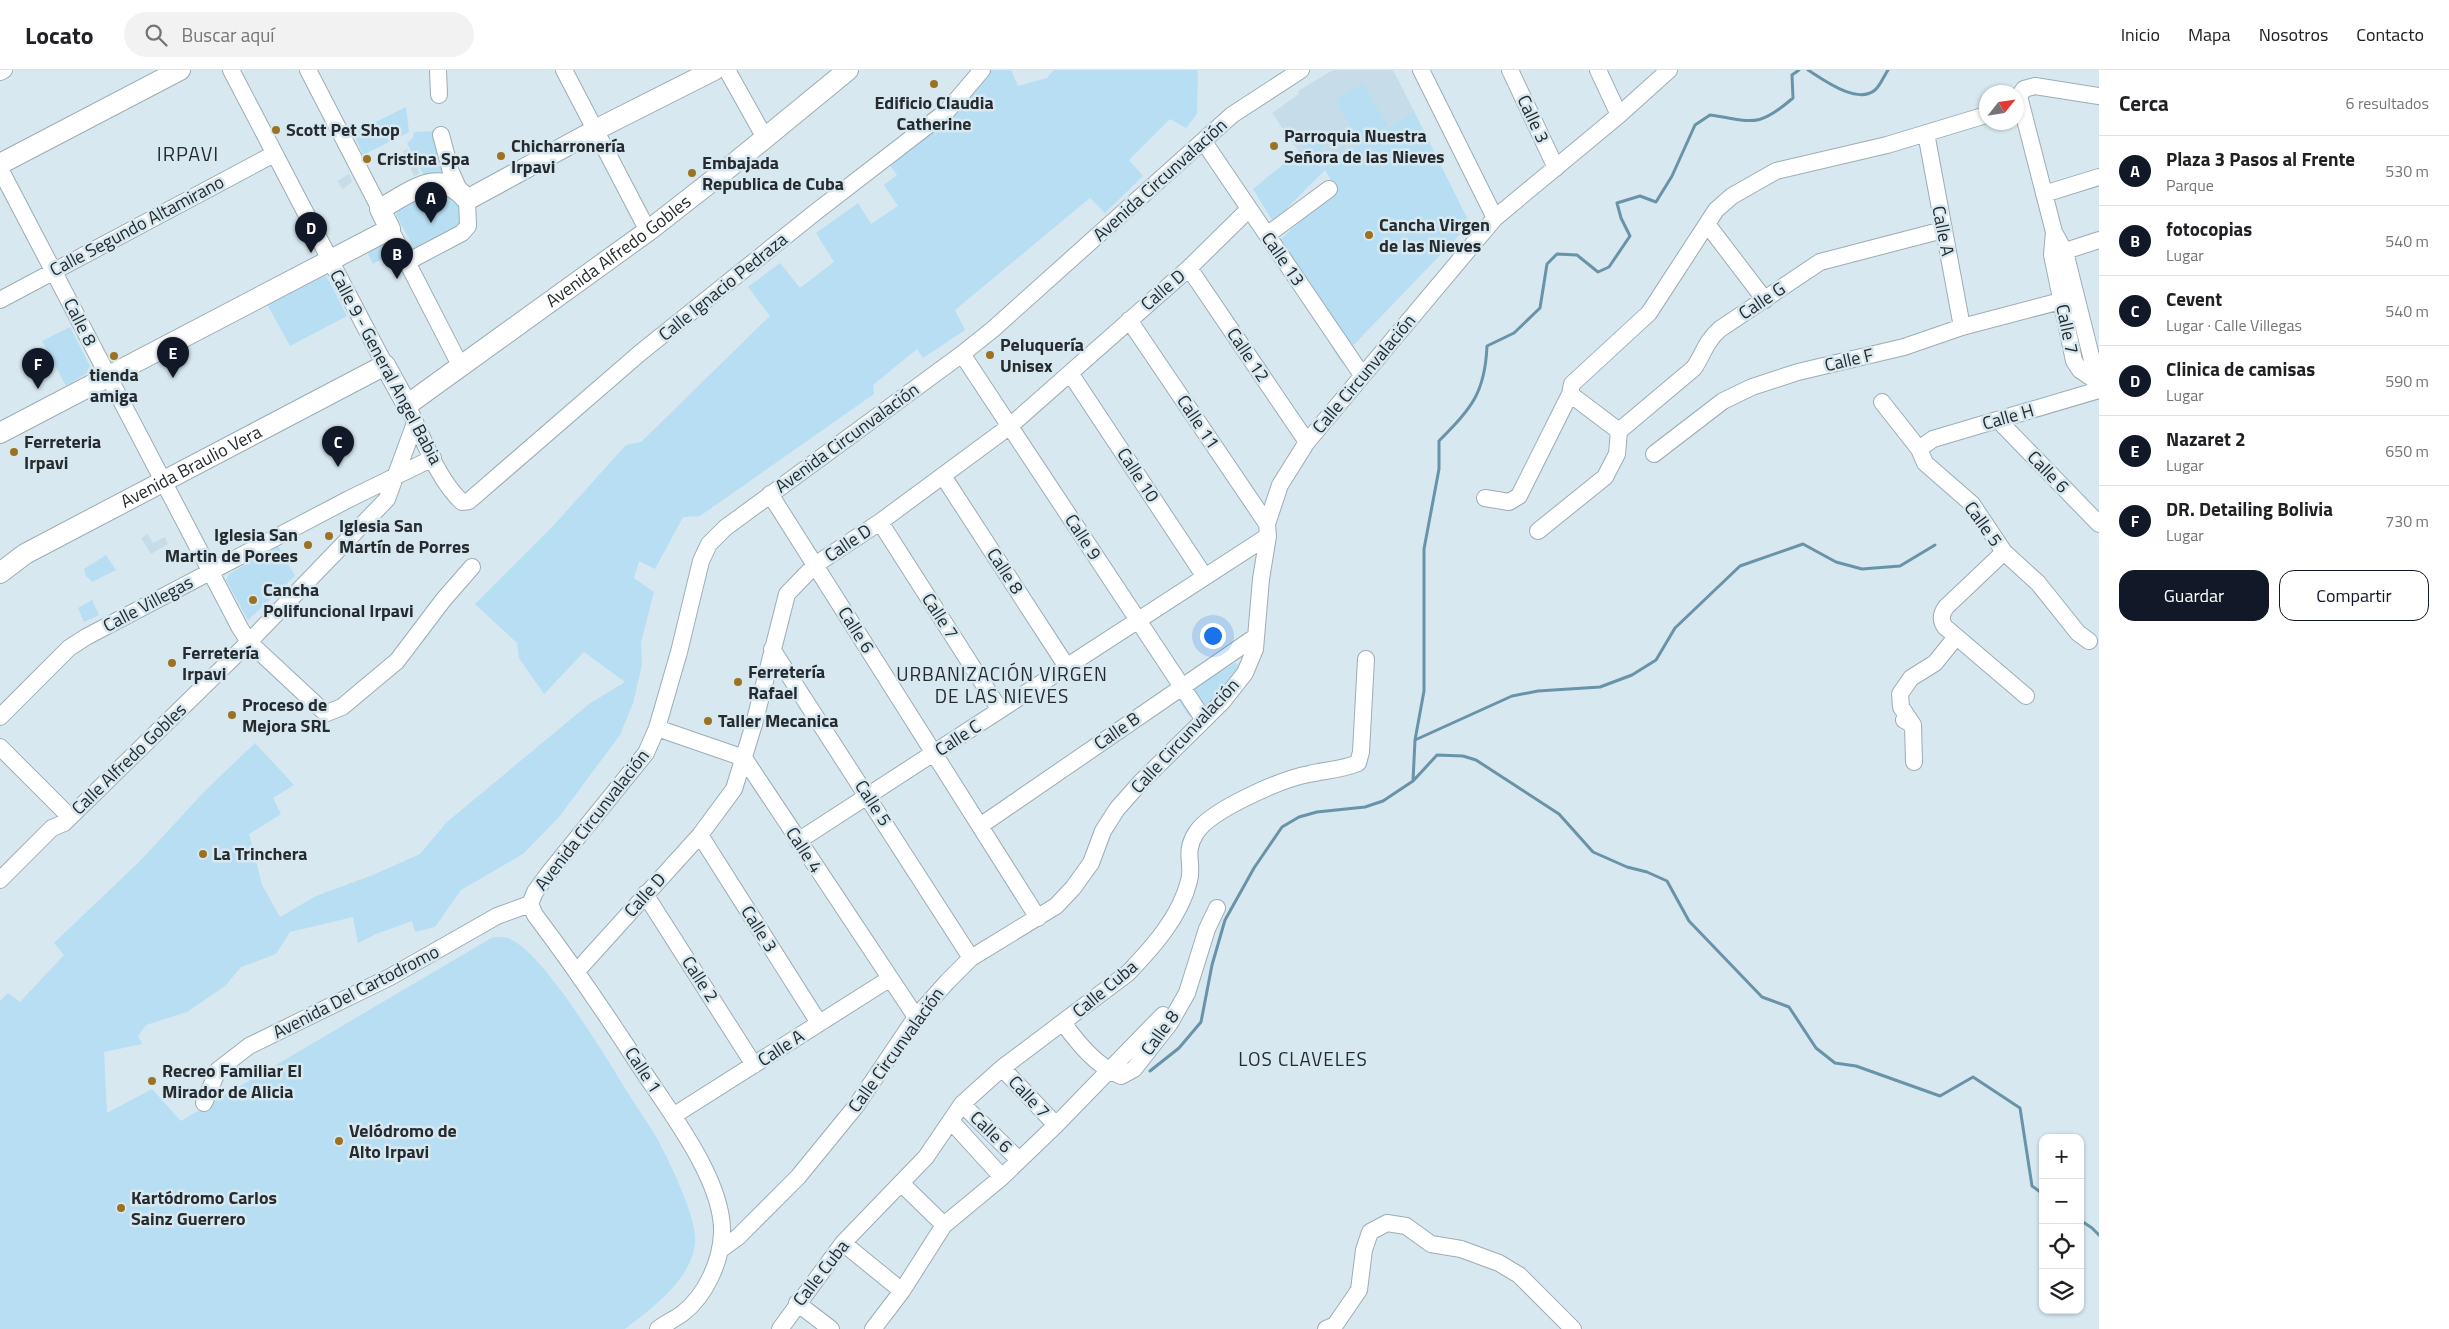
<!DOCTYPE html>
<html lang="es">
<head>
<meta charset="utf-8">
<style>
	body { margin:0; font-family:"Titillium Web",sans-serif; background:#f2f2f2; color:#202124 }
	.controls { position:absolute; right:15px; bottom:15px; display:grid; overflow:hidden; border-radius:10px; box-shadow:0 1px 4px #0004 }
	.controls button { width:45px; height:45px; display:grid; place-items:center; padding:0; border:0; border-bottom:1px solid #e0e0e0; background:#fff; color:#202124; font:25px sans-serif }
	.compass { position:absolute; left:1979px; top:15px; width:45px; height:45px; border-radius:50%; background:#fff; box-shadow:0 1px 4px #0004; rotate:60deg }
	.you { position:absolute; left:1212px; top:565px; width:18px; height:18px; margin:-12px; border:4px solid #fff; border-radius:50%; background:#1a73e8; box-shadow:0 0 0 8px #1a73e833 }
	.badge { display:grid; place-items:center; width:32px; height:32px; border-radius:50%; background:#111827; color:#fff; font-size:16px; font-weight:700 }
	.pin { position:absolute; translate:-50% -41px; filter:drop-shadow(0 1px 2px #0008) }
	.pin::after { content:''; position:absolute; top:26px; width:18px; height:15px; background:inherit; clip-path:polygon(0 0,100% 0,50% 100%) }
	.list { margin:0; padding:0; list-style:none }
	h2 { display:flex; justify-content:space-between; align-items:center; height:65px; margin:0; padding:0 20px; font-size:21px }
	h2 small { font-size:16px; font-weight:400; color:#757577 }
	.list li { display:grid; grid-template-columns:32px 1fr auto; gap:15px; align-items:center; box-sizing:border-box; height:70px; padding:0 20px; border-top:1px solid #e0e0e0 }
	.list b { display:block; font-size:19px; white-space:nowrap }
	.list p { margin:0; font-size:16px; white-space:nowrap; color:#757577 }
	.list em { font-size:16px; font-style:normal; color:#757577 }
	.actions { display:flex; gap:10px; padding:15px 20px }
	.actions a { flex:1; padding:11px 0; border:1px solid #111827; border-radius:15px; text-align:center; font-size:18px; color:#111827 }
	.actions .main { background:#111827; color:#fff }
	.icon { flex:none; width:28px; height:28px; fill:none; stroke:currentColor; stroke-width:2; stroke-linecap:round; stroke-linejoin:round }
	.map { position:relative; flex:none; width:2099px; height:1259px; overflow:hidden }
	header { display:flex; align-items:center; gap:30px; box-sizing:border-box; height:70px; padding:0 25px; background:#fff; border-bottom:1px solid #e0e0e0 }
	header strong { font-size:24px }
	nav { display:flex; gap:28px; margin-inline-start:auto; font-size:18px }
	.search { width:350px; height:45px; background:#f2f2f2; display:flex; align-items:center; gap:12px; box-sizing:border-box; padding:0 18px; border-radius:28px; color:#757577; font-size:19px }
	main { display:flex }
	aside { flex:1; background:#fff }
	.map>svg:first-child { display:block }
	.built { fill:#c6dde9 }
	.green { fill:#b7def2 }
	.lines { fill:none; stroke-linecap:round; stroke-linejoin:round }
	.stream { stroke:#6993a8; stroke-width:3 }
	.minor-casing { stroke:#9dacb4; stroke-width:18 }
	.major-casing { stroke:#9dacb4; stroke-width:22 }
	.minor { stroke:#fff; stroke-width:16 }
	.major { stroke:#fff; stroke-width:20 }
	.poi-dot { fill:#9c7220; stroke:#d7e8f0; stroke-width:2 }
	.labels { text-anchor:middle; stroke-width:5; stroke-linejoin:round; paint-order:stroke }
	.poi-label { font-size:18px; font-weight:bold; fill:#252b2e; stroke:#d7e8f0; text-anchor:start }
	.street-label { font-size:18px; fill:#252b2e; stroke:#d7e8f0 }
	.neighbourhood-label { font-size:19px; letter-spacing:1px; fill:#252b2e; stroke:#d7e8f0 }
	.quarter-label { font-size:20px; letter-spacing:1px; fill:#252b2e; stroke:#d7e8f0 }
</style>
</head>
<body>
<header>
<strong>Locato</strong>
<div class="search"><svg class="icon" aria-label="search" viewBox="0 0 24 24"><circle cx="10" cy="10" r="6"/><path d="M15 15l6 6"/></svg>Buscar aquí</div>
<nav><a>Inicio</a><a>Mapa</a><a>Nosotros</a><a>Contacto</a></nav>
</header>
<main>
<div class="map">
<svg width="2099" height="1259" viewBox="0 0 2099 1259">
	<rect width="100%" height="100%" fill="#d7e8f0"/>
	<!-- built -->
	<path class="built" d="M 1333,0 L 1393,0 L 1414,41 L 1320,99 L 1322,63 L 1299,82 L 1272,43 L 1299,24 L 1298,21 Z
		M 408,79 L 420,103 L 414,106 L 403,81 Z
		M 349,104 L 352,112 L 343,119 L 337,111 Z
		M 148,464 L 153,473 L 165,467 L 168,474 L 151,484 L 141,468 Z"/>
	<!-- green -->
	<path class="green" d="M 984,0 L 1011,0 L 1018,16 L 1047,8 L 1054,0 L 1198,0 L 1197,44 L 1186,58 L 1170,49 L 1129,90 L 1143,106 L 1105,143 L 1090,128 L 955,240 L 965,260 L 923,288 L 917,279 L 873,315 L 874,324 L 700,446 L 683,447 L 655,499 L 639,491 L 634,508 L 654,522 L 641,572 L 642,595 L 633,633 L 620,665 L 559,747 L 523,784 L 461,820 L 435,857 L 415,862 L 412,851 L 376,864 L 358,873 L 353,847 L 290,862 L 276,884 L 241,897 L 225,916 L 187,942 L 146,955 L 138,966 L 142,974 L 104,982 L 107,1043 L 152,1019 L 181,1051 L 493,867 C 497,867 504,867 508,868 C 543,881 607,989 628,1023 C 638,1040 651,1056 660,1074 C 671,1095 696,1147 695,1170 C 694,1208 652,1238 625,1259 L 0,1259 L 0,931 L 8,923 L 20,932 L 64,885 L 54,873 L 140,791 L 204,722 L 255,673 L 294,715 L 273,728 L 281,744 L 249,764 L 262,815 L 280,847 L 316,826 L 373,805 L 420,784 L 447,752 L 589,634 L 625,612 L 584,582 L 544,624 L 519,588 L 517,573 L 475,534 L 553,456 L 626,375 L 641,372 L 770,246 L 748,217 L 780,193 L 800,218 L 834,192 L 816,163 L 858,133 L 871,154 L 898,136 L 884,115 L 897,105 L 888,92 Z
		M 1363,13 L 1388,56 L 1360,72 L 1335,30 Z
		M 406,37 L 409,62 L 363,85 L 353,63 Z
		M 1414,41 L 1470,154 L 1344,285 L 1343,295 L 1270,179 L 1336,118 L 1325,100 L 1282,143 L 1272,150 L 1253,119 L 1323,62 L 1320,99 Z
		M 435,61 L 444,104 L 424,106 L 407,73 L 413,68 L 414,62 Z
		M 432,118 L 447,120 L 462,138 L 460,157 L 422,180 L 414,177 L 396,145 L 397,140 Z
		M 388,171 L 394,182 L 373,194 L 367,182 Z
		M 326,205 L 347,246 L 290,276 L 267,234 Z
		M 70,257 L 92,300 L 66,316 L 42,271 Z
		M 278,476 L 295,506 L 248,550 L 226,510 L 229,504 Z
		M 106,485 L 116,500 L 92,512 L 86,506 L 84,499 Z
		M 92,530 L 99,545 L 84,552 L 78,538 Z
		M 1235,593 L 1239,595 L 1237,601 L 1196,647 L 1189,646 L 1179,631 L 1181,625 Z"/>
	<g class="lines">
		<!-- stream -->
		<path class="stream" d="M 1808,0 C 1824,10 1857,35 1875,20 C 1880,16 1884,6 1888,0
			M 1415,670 L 1512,626 L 1538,621 L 1600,617 L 1632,605 L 1656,590 L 1675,558 L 1740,496 L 1803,474 L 1836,492 L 1862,499 L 1900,496 L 1935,475
			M 1414,710 L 1437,685 L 1463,686 L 1476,690 L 1559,744 L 1593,782 L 1627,797 L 1647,802 L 1667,811 L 1689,851 L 1762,927 L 1789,937 L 1816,978 L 1835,993 L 1856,996 L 1940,1026 L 1973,1007 L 2020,1038 L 2032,1116 L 2043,1124
			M 1150,1001 L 1179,978 L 1201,952 L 1212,895 L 1225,850 L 1254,798 L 1282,757 L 1299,747 L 1317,742 L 1365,737 L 1383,731 L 1413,711 L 1415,670 L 1424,621 L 1424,479 L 1439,399 L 1439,371 C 1471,338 1485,324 1487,276 L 1514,263 L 1540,238 L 1547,194 L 1557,184 L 1577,185 L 1598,202 L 1609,197 L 1630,166 L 1621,148 L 1617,133 L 1640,126 L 1656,132 L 1672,106 L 1695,55 L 1710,45 C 1753,51 1757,59 1793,28 L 1792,5 L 1799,0
			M 2080,1150 L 2092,1158 L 2099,1165"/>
		<!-- minor casing -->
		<g class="minor-casing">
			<path id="minor" d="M 231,0 L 385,295
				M 308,0 L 380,139
				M 438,0 L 439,25
				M 564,0 L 648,161
				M 727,0 L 760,59 L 767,67
				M 1421,0 L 1495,148
				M 1510,0 L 1556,98
				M 1598,0 L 1619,45
				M 0,2 L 4,0
				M 1926,63 L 1962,257
				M 441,65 L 451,102 L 459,120
				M 1204,72 L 1362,305
				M 0,99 L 240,558 L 249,572 L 322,640 L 327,643 L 342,637 L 397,591 L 444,529 L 472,497
				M 2044,124 L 2099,107
				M 1707,154 L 1765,230
				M 390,159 L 461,297
				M 2054,162 L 2052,185 L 2074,291 L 2080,300 L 2099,313
				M 1267,165 L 1329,119
				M 2056,184 L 2099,170
				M 407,192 L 462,163 L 468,156 L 467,130
				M 1189,198 L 1307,372
				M 0,230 L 274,84
				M 1129,250 L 1267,454
				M 962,284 L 1204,650
				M 1070,303 L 1205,507
				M 2097,310 L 2065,182 L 2054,162 L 2019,26 L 2024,19 L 2035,16 L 2099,26
				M 1570,324 L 1619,361
				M 1882,332 L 1919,379 L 1925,393 L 1972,434 L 2004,482 L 2038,513 L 2078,563 L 2089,571
				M 407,335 C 422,365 437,409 462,432 L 469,431 L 640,283 L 817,141 L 948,40 L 982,0
				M 1998,350 L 2099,454
				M 1619,361 L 1694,298 C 1704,283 1706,271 1720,259 L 1820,192 L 1943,160
				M 1919,379 L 1933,369 L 2099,320
				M 1654,384 L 1723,331 L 1752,317 L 1798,302 L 1904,277 L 1962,257 L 2076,227
				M 943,406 L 1067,597
				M 770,424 L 1038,848
				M 1485,428 L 1509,432 L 1519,426 L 1570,324 L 1572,314 L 1649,243 L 1716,140 L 1732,126 L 1776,101 L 1887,75 L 1986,45
				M 880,452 L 1000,640
				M 1538,461 L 1605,407 L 1617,384 L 1619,361
				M 2004,482 L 1946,537 C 1941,544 1940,550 1945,557 L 2026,626
				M 772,579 L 971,888
				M 0,647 L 69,578 L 86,567 L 349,429 L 433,388
				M 1904,650 L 1913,655 L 1914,692
				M 1913,655 L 1901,637 L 1900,624 L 1911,608 L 1935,593 L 1956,567
				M 657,658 L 744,688 L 916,947
				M 0,677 L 70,747
				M 980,756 L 1255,567
				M 700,765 L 819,953
				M 798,771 L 1268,466
				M 0,810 L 52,758 L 64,753 L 249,572 L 387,429 L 415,353
				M 645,824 L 754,995
				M 530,834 L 535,822 L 548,804 L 646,683 L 657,658 L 679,582 L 701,491 L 709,474 L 725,458 L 962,284 L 992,260 L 1232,45 L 1301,0
				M 530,834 L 535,845 C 572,894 606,944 639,995 C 667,1038 724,1110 722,1163 C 721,1191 706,1225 683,1243 C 675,1249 666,1253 658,1259
				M 577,901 L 700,765 L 734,719 L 754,654 L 787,524 L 815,495 L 880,452 L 1010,356 L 1189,198 L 1248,140
				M 1063,953 C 1079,974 1096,996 1121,1006 L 1134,999 L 1170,953 L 1187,923 L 1207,859 L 1217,838
				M 1002,998 L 1056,1055
				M 204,1033 L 218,1000 L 249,976 L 390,907 L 497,846 L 530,834
				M 962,1034 L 1019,1090
				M 673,1046 L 889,909
				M 951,1051 L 1002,1107
				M 901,1113 L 944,1155
				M 843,1173 L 902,1221
				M 720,1180 L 738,1167 L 798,1107 L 856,1036 L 916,947 L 947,912 L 971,888 L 1056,836 L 1073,818 L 1091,793 L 1103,761 L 1117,739 L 1140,713 L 1223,631 L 1245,603 L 1255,579 L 1261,509 L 1268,466 L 1267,454 L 1280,415 L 1307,372 L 1495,148 L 1619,45 L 1669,0
				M 797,1233 L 831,1259
				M 780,1259 L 843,1173 L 926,1087 L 962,1034 L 1002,998 L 1128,903 C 1153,877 1180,847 1189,811 C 1194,794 1183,783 1196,763 C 1210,740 1282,709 1309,704 C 1326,700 1341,700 1358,693 L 1361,682 L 1366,589
				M 873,1259 L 902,1221 L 944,1155 L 1002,1107 L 1056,1055 L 1163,945
				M 1326,1259 L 1335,1255 L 1359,1220 L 1364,1180 L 1370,1162 L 1387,1153 L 1406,1156 L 1431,1174 L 1461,1179 L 1499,1193 L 1519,1205 L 1573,1259"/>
		</g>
		<!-- major casing -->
		<g class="major-casing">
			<g id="major">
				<path d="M 0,94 L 180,0"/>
				<path d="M 0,363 L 390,159 L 380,139 C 410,123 440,95 467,130 L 603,56 L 714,0"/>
				<path id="s1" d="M 0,503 L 25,484 L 385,295 L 407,335 L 648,161 L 726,100 L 848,0"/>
			</g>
		</g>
		<!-- minor -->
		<use href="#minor" class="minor"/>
		<!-- major -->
		<use href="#major" class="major"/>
	</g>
	<!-- markers -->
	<g class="poi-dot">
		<circle cx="934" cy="14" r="5"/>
		<circle cx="276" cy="60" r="5"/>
		<circle cx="1274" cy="76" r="5"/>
		<circle cx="501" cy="86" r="5"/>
		<circle cx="367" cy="89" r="5"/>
		<circle cx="692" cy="103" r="5"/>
		<circle cx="1369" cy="165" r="5"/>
		<circle cx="990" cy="285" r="5"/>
		<circle cx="114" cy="286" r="5"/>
		<circle cx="14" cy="382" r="5"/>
		<circle cx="329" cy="466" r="5"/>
		<circle cx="308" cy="475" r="5"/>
		<circle cx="253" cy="530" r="5"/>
		<circle cx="172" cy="593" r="5"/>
		<circle cx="738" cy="612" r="5"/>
		<circle cx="232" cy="645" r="5"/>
		<circle cx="708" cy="651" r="5"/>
		<circle cx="203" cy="784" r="5"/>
		<circle cx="152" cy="1011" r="5"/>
		<circle cx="339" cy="1071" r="5"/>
		<circle cx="121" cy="1138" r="5"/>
	</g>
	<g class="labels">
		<!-- poi labels -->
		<g class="poi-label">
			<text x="934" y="39" text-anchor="middle">Edificio Claudia<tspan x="934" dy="21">Catherine</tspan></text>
			<text x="286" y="66">Scott Pet Shop</text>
			<text x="1284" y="72">Parroquia Nuestra<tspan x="1284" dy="21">Señora de las Nieves</tspan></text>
			<text x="511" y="82">Chicharronería<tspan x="511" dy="21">Irpavi</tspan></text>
			<text x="377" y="95">Cristina Spa</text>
			<text x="702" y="99">Embajada<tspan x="702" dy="21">Republica de Cuba</tspan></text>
			<text x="1379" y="161">Cancha Virgen<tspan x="1379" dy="21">de las Nieves</tspan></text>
			<text x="1000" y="281">Peluquería<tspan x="1000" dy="21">Unisex</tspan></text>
			<text x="114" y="311" text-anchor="middle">tienda<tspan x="114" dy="21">amiga</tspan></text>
			<text x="24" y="378">Ferreteria<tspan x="24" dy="21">Irpavi</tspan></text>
			<text x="339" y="462">Iglesia San<tspan x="339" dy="21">Martín de Porres</tspan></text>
			<text x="298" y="471" text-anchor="end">Iglesia San<tspan x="298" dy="21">Martin de Porees</tspan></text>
			<text x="263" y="526">Cancha<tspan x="263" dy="21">Polifuncional Irpavi</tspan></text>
			<text x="182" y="589">Ferretería<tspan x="182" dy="21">Irpavi</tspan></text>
			<text x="748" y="608">Ferretería<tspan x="748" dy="21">Rafael</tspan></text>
			<text x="242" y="641">Proceso de<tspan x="242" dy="21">Mejora SRL</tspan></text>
			<text x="718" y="657">Taller Mecanica</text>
			<text x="213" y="790">La Trinchera</text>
			<text x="162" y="1007">Recreo Familiar El<tspan x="162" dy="21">Mirador de Alicia</tspan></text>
			<text x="349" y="1067">Velódromo de<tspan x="349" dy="21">Alto Irpavi</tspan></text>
			<text x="131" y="1134">Kartódromo Carlos<tspan x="131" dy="21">Sainz Guerrero</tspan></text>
		</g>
		<!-- street labels -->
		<g class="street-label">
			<text transform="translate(1533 49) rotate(65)" y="6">Calle 3</text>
			<text transform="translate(1160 110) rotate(-42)" y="6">Avenida Circunvalación</text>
			<text transform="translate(137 156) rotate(-28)" y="6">Calle Segundo Altamirano</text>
			<text transform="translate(1943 161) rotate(79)" y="6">Calle A</text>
			<text dy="6" stroke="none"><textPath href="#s1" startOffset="745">Avenida Alfredo Gobles</textPath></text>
			<text transform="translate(1283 189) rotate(55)" y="6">Calle 13</text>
			<text transform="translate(723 217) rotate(-39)" y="6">Calle Ignacio Pedraza</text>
			<text transform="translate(1163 220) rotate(-41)" y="6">Calle D</text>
			<text transform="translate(1762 231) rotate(-34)" y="6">Calle G</text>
			<text transform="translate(80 252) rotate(63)" y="6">Calle 8</text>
			<text transform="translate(2067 259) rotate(78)" y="6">Calle 7</text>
			<text transform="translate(1248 285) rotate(56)" y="6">Calle 12</text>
			<text transform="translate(1849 290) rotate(-13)" y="6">Calle F</text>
			<text transform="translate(386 297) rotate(62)" y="6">Calle 9 - General Angel Babia</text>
			<text transform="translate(1364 304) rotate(-50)" y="6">Calle Circunvalación</text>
			<text transform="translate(2008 347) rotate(-16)" y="6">Calle H</text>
			<text transform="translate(1198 352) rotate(56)" y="6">Calle 11</text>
			<text transform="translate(847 368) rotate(-36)" y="6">Avenida Circunvalación</text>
			<text dy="6" stroke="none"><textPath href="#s1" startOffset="219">Avenida Braulio Vera</textPath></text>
			<text transform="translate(2048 402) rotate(46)" y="6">Calle 6</text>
			<text transform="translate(1138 405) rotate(57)" y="6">Calle 10</text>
			<text transform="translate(1983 454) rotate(54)" y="6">Calle 5</text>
			<text transform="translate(1083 467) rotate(57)" y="6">Calle 9</text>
			<text transform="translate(848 473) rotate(-34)" y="6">Calle D</text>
			<text transform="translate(1005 501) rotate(57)" y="6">Calle 8</text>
			<text transform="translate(148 534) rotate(-28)" y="6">Calle Villegas</text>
			<text transform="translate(940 546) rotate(57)" y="6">Calle 7</text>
			<text transform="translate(856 560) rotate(58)" y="6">Calle 6</text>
			<text transform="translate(1117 661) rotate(-35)" y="6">Calle B</text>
			<text transform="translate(1185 666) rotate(-47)" y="6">Calle Circunvalación</text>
			<text transform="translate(958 668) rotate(-33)" y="6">Calle C</text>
			<text transform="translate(129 689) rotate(-44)" y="6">Calle Alfredo Gobles</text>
			<text transform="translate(873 733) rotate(57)" y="6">Calle 5</text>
			<text transform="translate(592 750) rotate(-52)" y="6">Avenida Circunvalación</text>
			<text transform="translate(804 780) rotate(57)" y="6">Calle 4</text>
			<text transform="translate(645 825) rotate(-48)" y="6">Calle D</text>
			<text transform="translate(759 859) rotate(58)" y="6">Calle 3</text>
			<text transform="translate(700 909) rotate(57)" y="6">Calle 2</text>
			<text transform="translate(1105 919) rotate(-40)" y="6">Calle Cuba</text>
			<text transform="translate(356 922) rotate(-27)" y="6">Avenida Del Cartodromo</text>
			<text transform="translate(1160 963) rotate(-54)" y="6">Calle 8</text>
			<text transform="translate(781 978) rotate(-33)" y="6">Calle A</text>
			<text transform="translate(896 980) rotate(-54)" y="6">Calle Circunvalación</text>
			<text transform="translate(643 1000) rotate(57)" y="6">Calle 1</text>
			<text transform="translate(1029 1027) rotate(47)" y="6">Calle 7</text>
			<text transform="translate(991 1062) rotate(45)" y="6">Calle 6</text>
			<text transform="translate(821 1203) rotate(-52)" y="6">Calle Cuba</text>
		</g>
		<!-- neighbourhood labels -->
		<g class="neighbourhood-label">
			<text x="1002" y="611">URBANIZACIÓN VIRGEN<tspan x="1002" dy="22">DE LAS NIEVES</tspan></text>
			<text x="1303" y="996">LOS CLAVELES</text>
		</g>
		<!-- quarter labels -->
		<g class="quarter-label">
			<text x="188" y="91">IRPAVI</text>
		</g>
	</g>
</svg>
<div class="controls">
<button>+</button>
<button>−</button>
<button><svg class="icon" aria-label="locate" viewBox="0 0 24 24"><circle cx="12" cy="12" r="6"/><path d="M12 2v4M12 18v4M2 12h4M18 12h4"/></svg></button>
<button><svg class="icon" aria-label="layers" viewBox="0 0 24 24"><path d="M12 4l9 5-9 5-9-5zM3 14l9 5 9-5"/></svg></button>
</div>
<svg class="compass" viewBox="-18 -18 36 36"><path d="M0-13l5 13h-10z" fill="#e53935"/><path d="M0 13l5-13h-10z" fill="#757577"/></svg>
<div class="you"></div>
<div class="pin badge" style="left:431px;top:153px">A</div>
<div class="pin badge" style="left:397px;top:209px">B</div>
<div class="pin badge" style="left:338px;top:397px">C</div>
<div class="pin badge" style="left:311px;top:183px">D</div>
<div class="pin badge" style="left:173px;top:308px">E</div>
<div class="pin badge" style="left:38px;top:319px">F</div>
</div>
<aside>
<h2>Cerca<small>6 resultados</small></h2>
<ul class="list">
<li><span class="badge">A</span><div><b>Plaza 3 Pasos al Frente</b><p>Parque</p></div><em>530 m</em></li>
<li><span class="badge">B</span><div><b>fotocopias</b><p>Lugar</p></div><em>540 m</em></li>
<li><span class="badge">C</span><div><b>Cevent</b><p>Lugar · Calle Villegas</p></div><em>540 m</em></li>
<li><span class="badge">D</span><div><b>Clinica de camisas</b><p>Lugar</p></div><em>590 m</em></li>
<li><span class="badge">E</span><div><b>Nazaret 2</b><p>Lugar</p></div><em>650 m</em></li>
<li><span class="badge">F</span><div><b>DR. Detailing Bolivia</b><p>Lugar</p></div><em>730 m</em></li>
</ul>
<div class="actions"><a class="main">Guardar</a><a>Compartir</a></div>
</aside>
</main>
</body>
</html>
